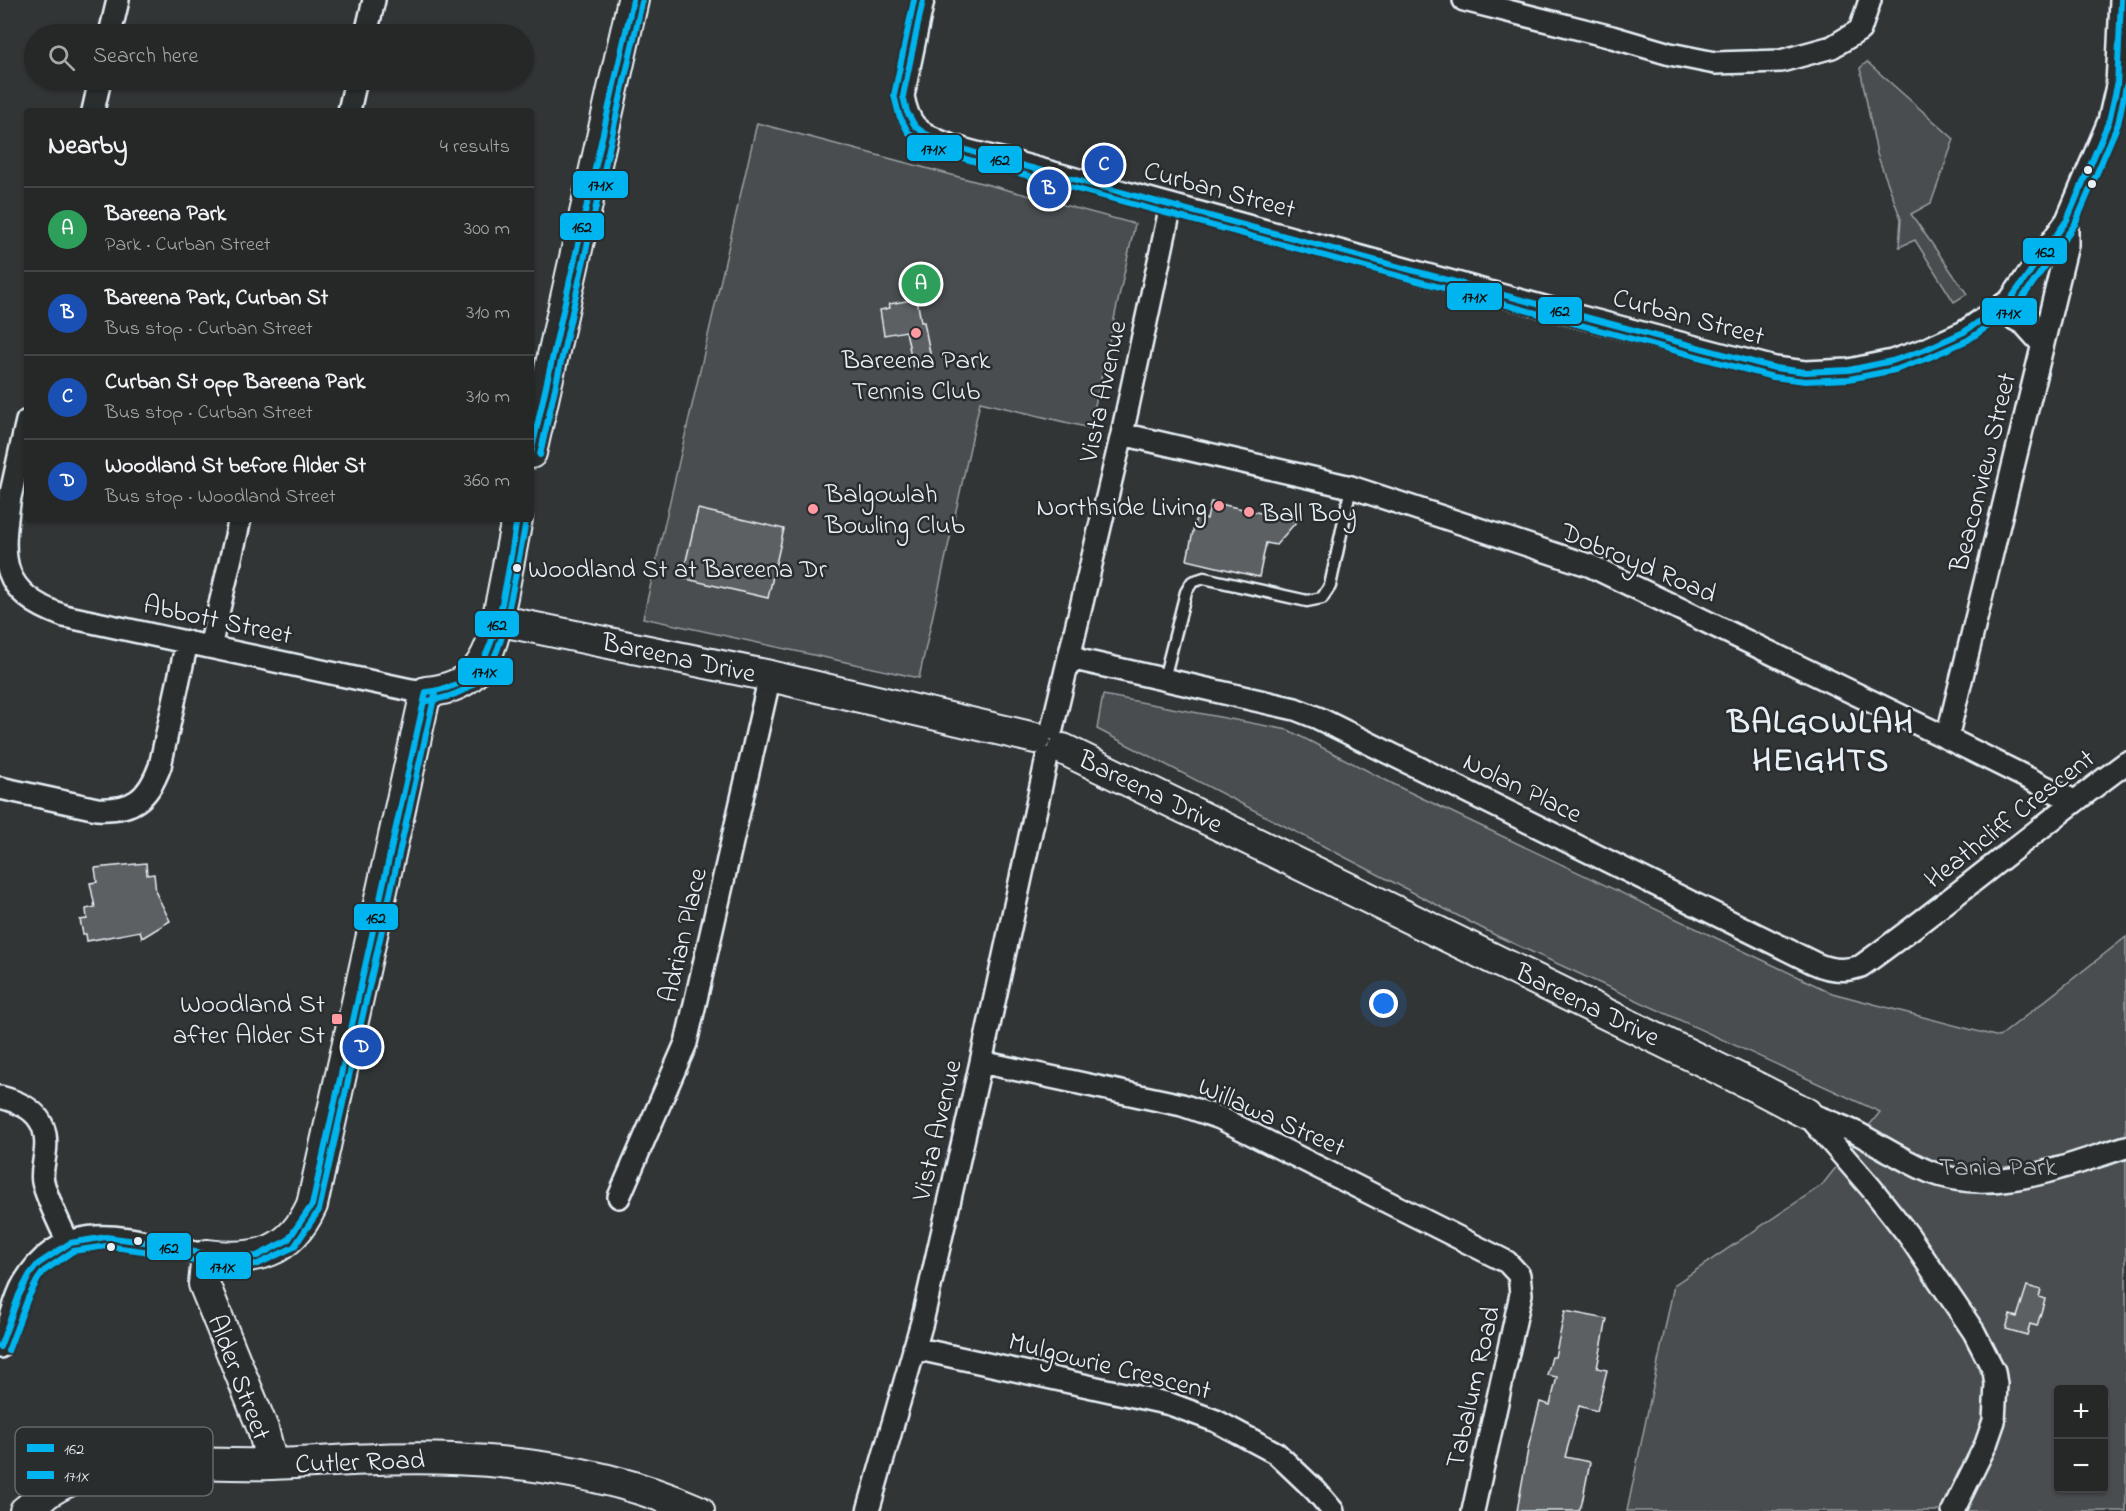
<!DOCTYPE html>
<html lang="en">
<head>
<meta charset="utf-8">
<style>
	body { margin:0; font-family:"Indie Flower",sans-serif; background:#2e3030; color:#f1f3f6 }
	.controls { position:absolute; right:18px; bottom:18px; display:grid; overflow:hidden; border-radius:6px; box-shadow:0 2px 4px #0004 }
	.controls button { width:54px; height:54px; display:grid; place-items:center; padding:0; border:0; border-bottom:2px solid #424445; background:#262828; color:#f1f3f6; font:30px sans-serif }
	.you { position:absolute; left:1384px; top:1004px; width:21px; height:21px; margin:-15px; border:4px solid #fff; border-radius:50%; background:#1a73e8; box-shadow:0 0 0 9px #1a73e833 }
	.badge { display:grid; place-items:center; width:39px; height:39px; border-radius:50%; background:#d6ab8b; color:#fff; font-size:20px; font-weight:700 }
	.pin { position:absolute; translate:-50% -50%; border:3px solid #fff; box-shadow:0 2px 6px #0006 }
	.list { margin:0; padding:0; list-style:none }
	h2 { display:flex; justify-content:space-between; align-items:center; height:78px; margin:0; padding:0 24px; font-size:26px }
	h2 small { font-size:20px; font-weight:400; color:#a4a6a8 }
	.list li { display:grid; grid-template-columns:39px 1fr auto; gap:18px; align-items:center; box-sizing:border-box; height:84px; padding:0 24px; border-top:2px solid #424445 }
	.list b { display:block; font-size:22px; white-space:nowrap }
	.list p { margin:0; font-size:20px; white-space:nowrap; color:#a4a6a8 }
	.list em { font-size:20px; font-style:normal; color:#a4a6a8 }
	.icon { flex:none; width:33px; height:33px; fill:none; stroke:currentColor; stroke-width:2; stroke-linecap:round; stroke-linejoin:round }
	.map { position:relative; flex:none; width:2126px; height:1511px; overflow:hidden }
	.search { position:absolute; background:#262828; box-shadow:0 2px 4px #0004; left:24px; top:24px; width:510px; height:66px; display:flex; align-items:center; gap:15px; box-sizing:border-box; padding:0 21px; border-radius:33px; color:#a4a6a8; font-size:22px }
	.panel { position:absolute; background:#262828; box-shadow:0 2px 4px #0004; left:24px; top:108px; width:510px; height:414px; border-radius:6px }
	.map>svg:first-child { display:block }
	.green { fill:#494d4f; stroke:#989fa4; stroke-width:1.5; fill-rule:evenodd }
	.building { fill:#5c6063; stroke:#e8f1f8; stroke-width:1.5 }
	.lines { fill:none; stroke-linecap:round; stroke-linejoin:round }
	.lane-casing { stroke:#e8f1f8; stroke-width:15 }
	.street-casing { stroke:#e8f1f8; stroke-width:26 }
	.secondary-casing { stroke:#e8f1f8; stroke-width:34 }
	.lane { stroke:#2a2d2e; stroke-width:10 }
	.street { stroke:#2a2d2e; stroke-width:21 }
	.secondary { stroke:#2a2d2e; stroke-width:30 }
	.bus-1-casing { stroke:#2a2d2e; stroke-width:10 }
	.bus-2-casing { stroke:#2a2d2e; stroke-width:10 }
	.bus-1 { stroke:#00b5ef; stroke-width:6 }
	.bus-2 { stroke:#00b5ef; stroke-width:6 }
	.bus-dot { fill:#e8f1f8; stroke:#2a2d2e; stroke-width:2 }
	.poi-dot { fill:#ff9aa2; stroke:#2a2d2e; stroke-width:2 }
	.labels { text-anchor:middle; stroke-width:5; stroke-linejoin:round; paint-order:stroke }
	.bus-label { font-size:26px; fill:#e8f1f8; stroke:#2a2d2e; text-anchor:start }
	.street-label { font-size:27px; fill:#e8f1f8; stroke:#2a2d2e }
	.poi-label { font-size:27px; fill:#e8f1f8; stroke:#2a2d2e; text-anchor:start }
	.park-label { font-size:27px; fill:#b0b8bd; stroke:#2a2d2e }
	.district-label { font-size:33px; font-weight:bold; letter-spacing:1.5px; fill:#e8f1f8; stroke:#2a2d2e }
	.key { fill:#2a2d2e; stroke:#63686b; stroke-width:1.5 }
	.key-label { font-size:16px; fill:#e8f1f8 }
	.line-badge { stroke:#2a2d2e; stroke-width:2 }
	.pale-badge-label { font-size:16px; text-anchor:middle; font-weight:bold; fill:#111 }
</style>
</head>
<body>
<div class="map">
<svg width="2126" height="1511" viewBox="0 0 2126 1511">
	<rect width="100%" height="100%" fill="#323536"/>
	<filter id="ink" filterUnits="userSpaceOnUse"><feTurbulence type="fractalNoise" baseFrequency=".0167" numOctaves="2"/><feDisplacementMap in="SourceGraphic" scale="12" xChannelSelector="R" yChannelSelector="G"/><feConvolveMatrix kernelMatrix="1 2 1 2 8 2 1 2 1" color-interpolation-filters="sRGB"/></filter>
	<g filter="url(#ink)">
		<!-- green -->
		<path class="green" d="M 1867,62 L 1954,139 L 1931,203 L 1911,214 L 1967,294 L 1954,302 L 1915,240 L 1899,247 L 1901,219 L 1877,154 L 1860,68 Z
			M 757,123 L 1135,224 L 1090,428 L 980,402 L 919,678 L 643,618 Z
			M 1103,695 L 1288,730 L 1403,789 L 1832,993 L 1999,1037 L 2126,937 L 2126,1511 L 1627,1511 L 1674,1285 L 1822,1185 L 1880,1112 L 1497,936 L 1097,729 ZM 2058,1390 L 2104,1390 L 2104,1488 L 2058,1488 Z"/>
		<!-- building -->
		<path class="building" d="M 917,299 L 921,322 L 924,322 L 931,358 L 927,358 L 928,363 L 913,366 L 906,331 L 884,335 L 880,310 L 890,308 L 889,304 Z
			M 1211,502 L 1297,521 L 1276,545 L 1266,543 L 1259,577 L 1187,560 L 1196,517 L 1207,519 Z
			M 698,509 L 784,529 L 768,598 L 682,578 Z
			M 146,863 L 147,875 L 154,874 L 156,893 L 170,921 L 142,938 L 140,931 L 87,941 L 86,934 L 83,934 L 80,920 L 87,919 L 86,909 L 95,907 L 90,883 L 97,882 L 95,868 Z
			M 2027,1286 L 2041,1290 L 2039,1297 L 2045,1299 L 2037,1326 L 2030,1324 L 2027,1335 L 2006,1329 L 2010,1315 L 2017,1317 Z
			M 1565,1311 L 1607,1319 L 1597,1368 L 1607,1370 L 1597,1411 L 1579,1406 L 1565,1457 L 1590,1462 L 1582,1503 L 1579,1511 L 1517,1511 L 1529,1444 L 1540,1402 L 1550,1405 L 1557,1377 L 1547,1375 L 1552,1357 L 1555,1357 Z"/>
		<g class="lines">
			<!-- lane casing -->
			<g class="lane-casing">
				<path id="lane" d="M 1164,679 L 1186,592 L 1192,582 L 1204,578 L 1307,601 L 1322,598 L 1330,586 L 1351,487"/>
			</g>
			<!-- street casing -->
			<g class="street-casing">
				<path id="street" d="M 923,0 L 903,96 C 905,107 908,118 915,126 C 934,146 987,155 1013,162 L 1581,317 L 1775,368 L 1805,372 L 1849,370 L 1892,361 L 1924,350 L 1964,332 L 2010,300 L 2067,220 L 2109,121 L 2117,86 L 2121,0
					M 1464,0 L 1612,37 L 1670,54 L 1715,63 L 1781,61 L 1832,47 L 1860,30 L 1870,0
					M 110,34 L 118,0
					M 366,34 L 374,0
					M 93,111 L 100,80
					M 349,111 L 356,80
					M 1998,310 L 2024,324 L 2042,344
					M 27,421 C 21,446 16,472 10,497 C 0,561 0,593 64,616 L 411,690 L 426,692
					M 1122,434 L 1351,487 L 1591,566 L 1947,738 L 2074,801
					M 210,647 L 240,519
					M 1070,658 L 1295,709 L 1318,718 L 1814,963 C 1829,970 1845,972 1861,966 C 1952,901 2036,829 2126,763
					M 1052,729 L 1122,434 L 1171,205
					M 1947,738 L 2067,245 L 2067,220
					M 0,788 L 97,809 C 133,811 148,799 160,766 L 187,642
					M 981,1062 L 1182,1105 L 1220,1118 L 1507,1262 L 1519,1275 L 1521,1294 L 1473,1511
					M 0,1097 C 32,1105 50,1120 45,1154 C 44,1163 41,1174 43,1182 C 47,1199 60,1225 68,1242
					M 1806,1113 L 1872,1189 L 1909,1236 L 1974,1332 L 1994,1371 L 1996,1384 L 1994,1421 L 1986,1444 L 1953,1511
					M 1810,1114 C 1826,1120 1842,1126 1857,1133 C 1881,1146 1904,1161 1930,1172 C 1994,1197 2064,1166 2126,1147
					M 619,1197 L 686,1043 L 770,676
					M 0,1347 C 11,1327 12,1303 24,1283 C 68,1208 140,1244 207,1255
					M 914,1348 L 1170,1404 L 1216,1421 L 1276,1453 L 1316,1491 L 1333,1511
					M 868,1511 L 922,1322 L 981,1062 L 1047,758"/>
			</g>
			<!-- secondary casing -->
			<g class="secondary-casing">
				<path id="secondary" d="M 531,453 L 633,0
					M 497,620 L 770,676 L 1035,738
					M 1063,749 L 1762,1090 L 1806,1113
					M 272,1464 L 263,1429 L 204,1284 L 207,1255 C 256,1261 290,1254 312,1205 L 426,692 C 447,690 466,684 479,667 C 494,648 497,619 502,597 C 507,571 512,545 517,519
					M 25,1511 C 33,1505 41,1497 50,1491 C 111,1452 202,1466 271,1464 C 332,1462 392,1456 453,1459 C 536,1462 622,1477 699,1511"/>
			</g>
			<!-- lane -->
			<use href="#lane" class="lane"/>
			<!-- street -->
			<use href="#street" class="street"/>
			<!-- secondary -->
			<use href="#secondary" class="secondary"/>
			<!-- bus-1 casing -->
			<g class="bus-1-casing">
				<path id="bus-1" d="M 923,0 L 903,96 L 907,112 L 915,126 L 924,133 L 948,144 L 976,153 L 1775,368 L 1805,372 L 1849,370 L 1892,361 L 1924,350 L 1964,332 L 2010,300 L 2067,220 L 2109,121 L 2117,86 L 2121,0
					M 531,453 L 633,0
					M 426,692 C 443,690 460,686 473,674 C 500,648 510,558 517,519
					M 0,1347 L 19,1295 L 30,1274 L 38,1264 L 70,1243 L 106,1237 L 144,1242 L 221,1257 L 257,1256 L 288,1240 L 312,1205 L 426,692"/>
			</g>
			<!-- bus-2 casing -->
			<g class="bus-2-casing">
				<path id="bus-2" d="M 914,0 L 894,95 L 899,115 L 908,132 L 919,140 L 944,153 L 973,161 L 1773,377 L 1805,381 L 1849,379 L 1895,370 L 1928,358 L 1968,340 L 2016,307 L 2075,224 L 2118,124 L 2126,86
					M 540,455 L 642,2
					M 427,701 C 489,693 499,656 510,602 C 516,575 521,548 526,521
					M 8,1351 L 28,1298 L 38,1279 L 44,1271 L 73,1251 L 106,1246 L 143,1251 L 221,1266 L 258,1264 L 294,1247 L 319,1210 L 435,694"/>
			</g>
			<!-- bus-1 -->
			<use href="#bus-1" class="bus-1"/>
			<!-- bus-2 -->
			<use href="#bus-2" class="bus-2"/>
		</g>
	</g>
	<!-- markers -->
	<g class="bus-dot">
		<circle cx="2088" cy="170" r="5"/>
		<circle cx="2092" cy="184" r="5"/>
		<circle cx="517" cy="568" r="5"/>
		<circle cx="138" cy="1241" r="5"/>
		<circle cx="111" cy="1247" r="5"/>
	</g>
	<g class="poi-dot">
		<circle cx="916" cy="333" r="6"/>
		<circle cx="1219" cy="506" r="6"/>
		<circle cx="813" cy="509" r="6"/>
		<circle cx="1249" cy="512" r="6"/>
		<rect x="331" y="1013" width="12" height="12" rx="3"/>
	</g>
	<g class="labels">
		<!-- bus labels -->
		<g class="bus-label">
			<text x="528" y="577">Woodland St at Bareena Dr</text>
		</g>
		<!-- street labels -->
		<g class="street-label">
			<text transform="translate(1220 189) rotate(15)" y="9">Curban Street</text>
			<text transform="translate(1689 316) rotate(15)" y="9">Curban Street</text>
			<text transform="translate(1102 391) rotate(-78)" y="9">Vista Avenue</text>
			<text transform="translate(1982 472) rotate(-76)" y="9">Beaconview Street</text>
			<text transform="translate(1639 562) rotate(23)" y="9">Dobroyd Road</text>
			<text transform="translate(218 619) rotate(12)" y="9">Abbott Street</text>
			<text transform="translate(679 657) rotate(12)" y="9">Bareena Drive</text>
			<text transform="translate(1523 787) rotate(26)" y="9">Nolan Place</text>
			<text transform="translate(1151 791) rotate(26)" y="9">Bareena Drive</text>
			<text transform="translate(2009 818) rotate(-38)" y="9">Heathcliff Crescent</text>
			<text transform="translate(682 935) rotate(-77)" y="9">Adrian Place</text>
			<text transform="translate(1588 1004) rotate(26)" y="9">Bareena Drive</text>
			<text transform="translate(1272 1116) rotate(24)" y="9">Willawa Street</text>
			<text transform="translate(936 1130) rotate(-77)" y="9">Vista Avenue</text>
			<text transform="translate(1110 1365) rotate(14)" y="9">Mulgowrie Crescent</text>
			<text transform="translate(240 1377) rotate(69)" y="9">Alder Street</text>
			<text transform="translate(1472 1387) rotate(-77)" y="9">Tabalum Road</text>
			<text transform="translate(360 1461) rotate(-2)" y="9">Cutler Road</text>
		</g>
		<!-- poi labels -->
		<g class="poi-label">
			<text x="916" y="368" text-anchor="middle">Bareena Park<tspan x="916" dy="31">Tennis Club</tspan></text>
			<text x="825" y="502">Balgowlah<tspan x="825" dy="31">Bowling Club</tspan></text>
			<text x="1207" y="515" text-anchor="end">Northside Living</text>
			<text x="1261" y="521">Ball Boy</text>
			<text x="325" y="1012" text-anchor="end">Woodland St<tspan x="325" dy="31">after Alder St</tspan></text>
		</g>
		<!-- park labels -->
		<g class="park-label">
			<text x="1998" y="1175">Tania Park</text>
		</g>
		<!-- district labels -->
		<g class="district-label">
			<text x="1821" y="732">BALGOWLAH<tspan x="1821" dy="38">HEIGHTS</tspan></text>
		</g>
	</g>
	<!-- legend -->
	<rect x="15" y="1427" width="198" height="69" rx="9" class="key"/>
	<rect x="27" y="1444" width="27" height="8" fill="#00b5ef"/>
	<rect x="27" y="1471" width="27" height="8" fill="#00b5ef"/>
	<g class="key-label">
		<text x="64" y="1454">162</text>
		<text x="64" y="1481">171X</text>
	</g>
	<g class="line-badge">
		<rect x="906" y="134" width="57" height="28" rx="6" fill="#00b5ef"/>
		<rect x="977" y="145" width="46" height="29" rx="6" fill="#00b5ef"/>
		<rect x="572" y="170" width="57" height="29" rx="6" fill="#00b5ef"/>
		<rect x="559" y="212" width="46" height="29" rx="6" fill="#00b5ef"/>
		<rect x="2022" y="237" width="46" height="28" rx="6" fill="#00b5ef"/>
		<rect x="1446" y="282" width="57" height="29" rx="6" fill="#00b5ef"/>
		<rect x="1537" y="296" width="46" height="29" rx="6" fill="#00b5ef"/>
		<rect x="1981" y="297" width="57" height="29" rx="6" fill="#00b5ef"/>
		<rect x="474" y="610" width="46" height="28" rx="6" fill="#00b5ef"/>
		<rect x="457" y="657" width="57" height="29" rx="6" fill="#00b5ef"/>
		<rect x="353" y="903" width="46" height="28" rx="6" fill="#00b5ef"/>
		<rect x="146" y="1232" width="46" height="29" rx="6" fill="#00b5ef"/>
		<rect x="195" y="1251" width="57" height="29" rx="6" fill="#00b5ef"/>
	</g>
	<g class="pale-badge-label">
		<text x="934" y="154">171X</text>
		<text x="1000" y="165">162</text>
		<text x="601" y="190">171X</text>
		<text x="582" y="232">162</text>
		<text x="2045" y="257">162</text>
		<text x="1475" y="302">171X</text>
		<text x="1560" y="316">162</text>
		<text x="2009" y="318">171X</text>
		<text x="497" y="630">162</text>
		<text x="485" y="677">171X</text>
		<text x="376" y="923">162</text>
		<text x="169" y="1253">162</text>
		<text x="223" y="1272">171X</text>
	</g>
</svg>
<div class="controls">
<button>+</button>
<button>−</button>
</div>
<div class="you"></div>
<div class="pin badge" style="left:921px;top:284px;background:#2e9e5b">A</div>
<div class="pin badge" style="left:1049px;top:189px;background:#1a4fb4">B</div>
<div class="pin badge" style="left:1104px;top:165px;background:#1a4fb4">C</div>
<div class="pin badge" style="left:362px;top:1047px;background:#1a4fb4">D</div>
<div class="search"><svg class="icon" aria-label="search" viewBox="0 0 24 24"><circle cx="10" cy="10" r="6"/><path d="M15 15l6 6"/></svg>Search here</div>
<section class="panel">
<h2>Nearby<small>4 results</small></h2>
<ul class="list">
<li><span class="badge" style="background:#2e9e5b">A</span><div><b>Bareena Park</b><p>Park · Curban Street</p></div><em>300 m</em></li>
<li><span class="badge" style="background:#1a4fb4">B</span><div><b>Bareena Park, Curban St</b><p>Bus stop · Curban Street</p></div><em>310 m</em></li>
<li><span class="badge" style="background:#1a4fb4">C</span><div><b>Curban St opp Bareena Park</b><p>Bus stop · Curban Street</p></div><em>310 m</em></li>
<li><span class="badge" style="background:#1a4fb4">D</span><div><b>Woodland St before Alder St</b><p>Bus stop · Woodland Street</p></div><em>360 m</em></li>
</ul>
</section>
</div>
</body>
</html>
